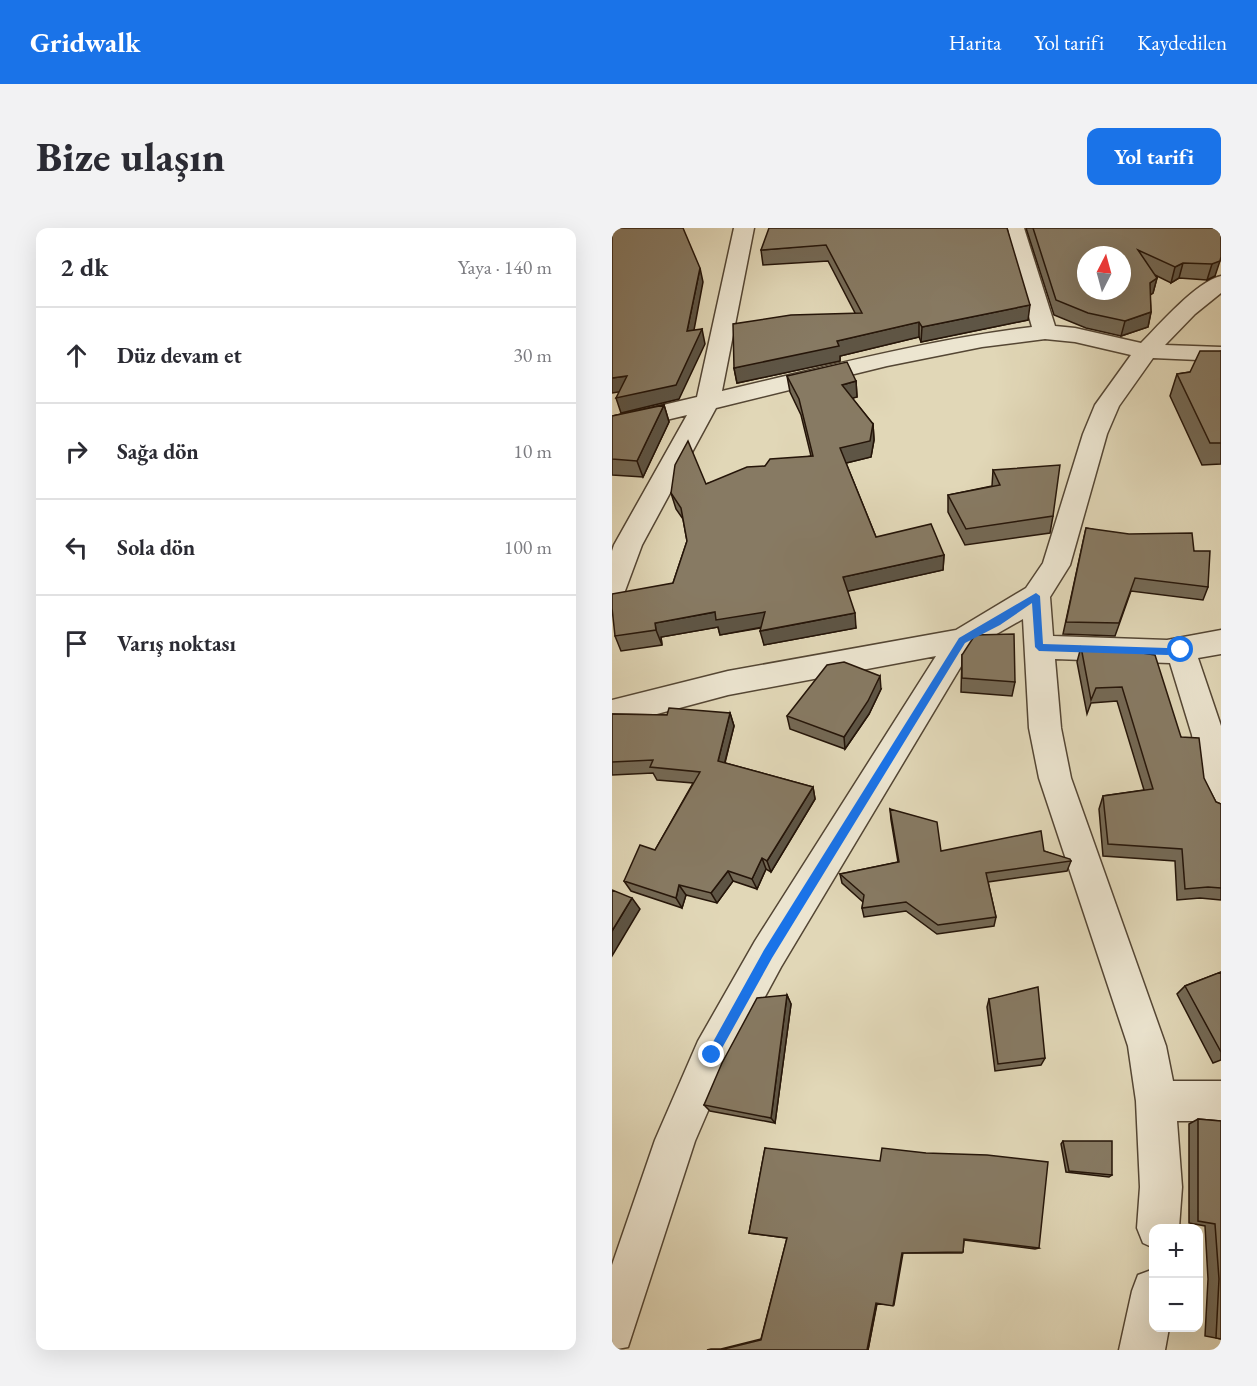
<!DOCTYPE html>
<html lang="tr">
<head>
<meta charset="utf-8">
<style>
	body { margin:0; font-family:"EB Garamond",serif; background:#f2f2f3; color:#2b2b33 }
	.controls { position:absolute; right:18px; bottom:18px; display:grid; overflow:hidden; border-radius:12px; box-shadow:0 6px 24px #0002 }
	.controls button { width:54px; height:54px; display:grid; place-items:center; padding:0; border:0; border-bottom:2px solid #e1e1e2; background:#fff; color:#2b2b33; font:30px sans-serif }
	.compass { position:absolute; left:465px; top:18px; width:54px; height:54px; border-radius:50%; background:#fff; box-shadow:0 6px 24px #0002; rotate:6deg }
	.stop { position:absolute; width:18px; height:18px; margin:-14px; border:4px solid #1a73e8; border-radius:50%; background:#fff }
	.stop.end { background:#1a73e8; border-color:#fff; box-shadow:0 2px 6px #0008 }
	.list { margin:0; padding:0; list-style:none }
	h2 { display:flex; justify-content:space-between; align-items:center; height:78px; margin:0; padding:0 24px; font-size:26px }
	h2 small { font-size:20px; font-weight:400; color:#7c7c81 }
	.list li { display:grid; grid-template-columns:39px 1fr auto; gap:18px; align-items:center; box-sizing:border-box; height:96px; padding:0 24px; border-top:2px solid #e1e1e2 }
	.list b { display:block; font-size:22px; white-space:nowrap }
	.list em { font-size:20px; font-style:normal; color:#7c7c81 }
	.icon { flex:none; width:33px; height:33px; fill:none; stroke:currentColor; stroke-width:2; stroke-linecap:round; stroke-linejoin:round }
	.map { position:relative; flex:none; width:609px; height:1122px; overflow:hidden; border-radius:12px }
	header { display:flex; align-items:center; gap:36px; box-sizing:border-box; height:84px; padding:0 30px; background:#1a73e8; color:#fff }
	header strong { font-size:28px }
	nav { display:flex; gap:33px; margin-inline-start:auto; font-size:21px }
	.intro { display:flex; align-items:center; justify-content:space-between; box-sizing:border-box; height:144px; padding:0 36px }
	h1 { margin:0; font-size:42px }
	.button { padding:15px 27px; border-radius:12px; background:#1a73e8; color:#fff; font-size:21px; font-weight:700 }
	main { display:flex; gap:36px; padding:0 36px }
	aside { flex:1; background:#fff; border-radius:12px; box-shadow:0 6px 24px #0002 }
	.map>svg:first-child { display:block }
	.lines { fill:none; stroke-linecap:round; stroke-linejoin:round }
	.minor-casing { stroke:#544634; stroke-width:3 }
	.minor { fill:#ece5d0; fill-rule:evenodd }
	.wall { fill:#746955; stroke:#251509; stroke-width:1.5 }
	.shaded-wall { fill:#5e5545; stroke:#251509; stroke-width:1.5 }
	.building { fill:#877a63; stroke:#251509; stroke-width:1.5; fill-rule:evenodd }
	.route { fill:#1a73e8 }
</style>
</head>
<body>
<header>
<strong>Gridwalk</strong>
<nav><a>Harita</a><a>Yol tarifi</a><a>Kaydedilen</a></nav>
</header>
<div class="intro"><h1>Bize ulaşın</h1><a class="button">Yol tarifi</a></div>
<main>
<aside>
<h2>2 dk<small>Yaya · 140 m</small></h2>
<ul class="list">
<li><svg class="icon" aria-label="ahead" viewBox="0 0 24 24"><path d="M12 20V5M6 11l6-6 6 6"/></svg><div><b>Düz devam et</b></div><em>30 m</em></li>
<li><svg class="icon" aria-label="right" viewBox="0 0 24 24"><path d="M7 20v-9h11M14 6l5 5-5 5"/></svg><div><b>Sağa dön</b></div><em>10 m</em></li>
<li><svg class="icon" aria-label="left" viewBox="0 0 24 24"><path d="M17 20v-9H6M10 6l-5 5 5 5"/></svg><div><b>Sola dön</b></div><em>100 m</em></li>
<li><svg class="icon" aria-label="arrive" viewBox="0 0 24 24"><path d="M6 21V4h12l-3 4 3 4H6"/></svg><div><b>Varış noktası</b></div></li>
</ul>
</aside>
<div class="map">
<svg width="609" height="1122" viewBox="0 0 609 1122">
	<rect width="100%" height="100%" fill="#e1d7b7"/>
	<filter id="stains"><feTurbulence type="fractalNoise" baseFrequency=".00333" numOctaves="4"/><feColorMatrix values="0 0 0 0 .2 0 0 0 0 .09 0 0 0 0 .02 0 0 0 .5 -.17"/></filter>
	<radialGradient id="worn" r=".72"><stop offset=".6" stop-color="#630" stop-opacity="0"/><stop offset="1" stop-color="#630" stop-opacity=".3"/></radialGradient>
	<g class="lines">
		<!-- minor casing -->
		<g class="minor-casing">
			<path id="minor" d="M 122,0 L 142,0 L 110,163 C 213,139 315,112 420,99 L 392,0 L 412,0 L 443,98 L 463,100 L 529,115 C 548,96 584,54 609,48 L 609,65 L 583,86 L 553,117 L 609,119 L 609,133 L 541,130 L 507,178 L 495,206 L 458,337 L 438,369 L 441,408 L 555,412 L 609,402 L 609,426 L 586,430 L 609,498 L 609,589 L 597,584 L 587,563 L 580,507 L 558,435 L 443,431 L 449,500 L 459,550 L 554,818 L 561,853 L 609,853 L 609,893 L 565,893 L 570,959 L 567,1000 L 542,1000 L 542,1020 L 531,1015 L 525,1000 L 528,959 L 524,873 L 516,818 L 427,550 L 417,500 L 411,391 L 360,420 L 169,739 L 114,841 L 83,913 L 16,1119 L 0,1122 L 0,1037 L 43,912 L 86,813 L 143,713 L 324,428 L 116,467 L 0,498 L 0,472 L 116,443 L 344,402 L 414,360 L 431,335 L 471,206 L 483,177 L 519,127 L 463,114 L 433,111 L 370,119 L 275,138 L 104,180 L 30,317 L 10,371 L 0,374 L 0,323 L 2,317 L 75,187 L 0,205 L 0,189 L 85,169 Z
				M 542,1041 L 542,1100 L 557,1100 L 553,1122 L 507,1122 L 520,1063 L 526,1047 Z"/>
		</g>
		<!-- minor -->
		<use href="#minor" class="minor"/>
	</g>
	<!-- wall -->
	<path class="wall" d="M 395,0 L 416,92 L 309,114 L 307,109 L 228,128 L 228,133 L 125,155 L 122,140 L 243,85 L 216,33 L 151,37 L 149,22 Z
		M 414,0 L 609,0 L 603,48 L 595,52 L 567,50 L 559,55 L 543,47 L 545,50 L 541,65 L 538,67 L 539,84 L 536,99 L 509,108 L 474,100 L 442,87 Z
		M 609,123 L 609,236 L 590,237 L 558,168 L 565,146 L 578,144 Z
		M 175,148 L 244,153 L 245,169 L 240,170 L 261,196 L 262,212 L 259,229 L 234,235 L 264,309 L 332,327 L 331,342 L 235,363 L 244,400 L 152,417 L 149,400 L 108,407 L 106,399 L 49,409 L 50,417 L 9,423 L 3,408 L 61,355 L 75,313 L 71,291 L 64,281 L 59,265 L 94,256 L 153,238 L 199,228 L 189,187 L 178,164 Z
		M 52,177 L 57,194 L 31,249 L 0,247 L 0,188 Z
		M 381,242 L 441,288 L 438,305 L 353,317 L 336,284 L 336,267 L 380,258 Z
		M 474,300 L 582,323 L 596,359 L 591,372 L 519,363 L 503,408 L 451,406 Z
		M 469,419 L 569,509 L 604,574 L 609,576 L 609,672 L 588,670 L 565,672 L 563,633 L 491,628 L 487,581 L 491,568 L 532,562 L 505,473 L 479,475 L 475,486 L 465,434 Z
		M 350,427 L 403,454 L 400,468 L 349,464 Z
		M 269,461 L 257,486 L 233,521 L 178,501 L 175,488 Z
		M 118,485 L 122,498 L 113,535 L 201,559 L 203,571 L 159,644 L 154,641 L 145,661 L 121,653 L 105,675 L 74,667 L 70,680 L 19,663 L 12,653 L 43,622 L 81,555 L 45,552 L 41,545 L 0,547 L 0,486 L 55,487 Z
		M 278,581 L 329,623 L 432,623 L 459,633 L 455,643 L 376,654 L 384,689 L 382,698 L 325,706 L 294,683 L 252,689 L 250,680 L 251,674 L 230,655 L 228,646 L 286,634 L 279,592 Z
		M 609,744 L 609,832 L 601,835 L 565,766 L 573,758 Z
		M 175,767 L 179,776 L 163,895 L 98,883 L 92,877 Z
		M 377,771 L 433,830 L 429,837 L 383,843 L 375,779 Z
		M 586,891 L 609,893 L 609,1111 L 593,1108 L 596,1051 L 593,998 L 577,995 L 577,896 Z
		M 451,913 L 500,947 L 497,949 L 454,944 L 449,916 Z
		M 153,920 L 427,1020 L 423,1021 L 352,1012 L 351,1024 L 350,1025 L 291,1025 L 282,1077 L 265,1076 L 256,1122 L 95,1122 L 99,1121 L 109,1121 L 149,1111 L 175,1010 L 137,1005 Z"/>
	<!-- shaded-wall -->
	<path class="shaded-wall" d="M 609,30 L 603,48 L 595,52 L 600,36 Z
		M 571,35 L 567,50 L 559,55 L 563,39 Z
		M 88,40 L 91,54 L 79,118 L 75,103 Z
		M 545,50 L 541,65 L 534,70 L 538,55 Z
		M 418,77 L 416,92 L 309,114 L 310,99 Z
		M 539,84 L 536,99 L 509,108 L 513,93 Z
		M 307,94 L 307,109 L 228,128 L 228,133 L 125,155 L 122,140 L 225,113 Z
		M 90,101 L 93,116 L 67,171 L 9,185 L 4,170 Z
		M 15,148 L 19,162 L 0,165 L 0,150 Z
		M 244,153 L 245,169 L 231,173 L 230,157 Z
		M 52,177 L 57,194 L 31,249 L 25,233 Z
		M 261,196 L 262,212 L 259,229 L 230,236 L 228,220 Z
		M 332,327 L 331,342 L 232,364 L 231,349 Z
		M 103,384 L 153,384 L 156,398 L 108,407 L 106,399 L 49,409 L 50,417 L 44,402 L 43,395 Z
		M 243,385 L 244,400 L 152,417 L 148,403 Z
		M 268,448 L 269,461 L 257,486 L 233,521 L 232,509 Z
		M 118,485 L 122,498 L 110,545 L 106,533 Z
		M 201,559 L 203,571 L 159,644 L 155,633 Z
		M 150,630 L 154,641 L 145,661 L 140,651 Z
		M 116,643 L 121,653 L 105,675 L 99,665 Z
		M 67,657 L 74,667 L 70,680 L 64,670 Z
		M 20,670 L 28,681 L 0,728 L 0,703 Z
		M 175,767 L 179,776 L 163,895 L 159,890 Z
		M 265,1074 L 256,1122 L 255,1122 L 264,1075 Z"/>
	<!-- building -->
	<path class="building" d="M 0,0 L 71,0 L 88,40 L 75,103 L 90,101 L 64,157 L 4,170 L 15,148 L 0,150 Z
		M 157,0 L 395,0 L 418,77 L 310,99 L 307,94 L 225,113 L 227,118 L 122,140 L 121,96 L 179,87 L 250,85 L 214,17 L 149,22 Z
		M 421,0 L 609,0 L 609,29 L 608,33 L 600,36 L 571,35 L 563,39 L 526,22 L 545,50 L 538,55 L 539,84 L 513,93 L 476,85 L 444,72 ZM 474,27 L 510,27 L 510,63 L 474,63 Z
		M 588,123 L 609,123 L 609,215 L 598,215 L 565,146 L 578,144 Z
		M 235,134 L 244,153 L 230,157 L 261,196 L 258,213 L 228,220 L 264,309 L 319,296 L 332,327 L 231,349 L 243,385 L 148,403 L 153,384 L 104,392 L 103,384 L 43,395 L 44,402 L 3,408 L 0,380 L 0,366 L 61,355 L 75,313 L 69,280 L 59,265 L 63,237 L 76,213 L 94,256 L 135,239 L 153,238 L 158,231 L 201,228 L 187,171 L 175,148 Z
		M 52,177 L 25,233 L 0,231 L 0,188 Z
		M 448,237 L 441,288 L 354,301 L 336,267 L 388,257 L 381,242 Z
		M 474,300 L 517,306 L 580,305 L 582,323 L 598,323 L 596,359 L 523,350 L 507,395 L 454,394 Z
		M 402,406 L 403,454 L 350,450 L 350,427 L 363,407 Z
		M 469,419 L 498,420 L 543,427 L 569,509 L 587,510 L 592,550 L 604,574 L 609,576 L 609,660 L 596,659 L 573,661 L 570,621 L 496,616 L 491,568 L 541,561 L 510,459 L 484,460 L 479,472 Z
		M 232,434 L 268,448 L 256,473 L 232,509 L 175,488 L 215,437 Z
		M 57,480 L 118,485 L 106,533 L 201,559 L 155,633 L 150,630 L 140,651 L 116,643 L 99,665 L 67,657 L 64,670 L 12,653 L 28,617 L 43,622 L 88,544 L 38,539 L 41,532 L 0,534 L 0,486 L 55,487 Z
		M 278,581 L 325,594 L 329,623 L 429,603 L 432,623 L 458,631 L 459,633 L 374,645 L 384,689 L 326,697 L 294,674 L 250,680 L 252,667 L 228,646 L 287,634 Z
		M 0,662 L 20,670 L 0,703 Z
		M 609,744 L 609,824 L 573,758 Z
		M 426,759 L 433,830 L 386,836 L 377,771 Z
		M 175,767 L 159,890 L 92,877 L 110,835 L 145,770 Z
		M 586,891 L 609,893 L 609,1111 L 604,1110 L 607,1051 L 603,996 L 586,993 Z
		M 451,913 L 500,913 L 500,947 L 457,943 Z
		M 153,920 L 268,933 L 270,920 L 314,925 L 375,927 L 436,934 L 427,1020 L 352,1011 L 351,1024 L 290,1025 L 281,1078 L 264,1075 L 255,1122 L 108,1122 L 149,1112 L 175,1010 L 137,1005 Z"/>
	<!-- route -->
	<path class="route" d="M 424,365 L 428,368 L 431,416 L 555,420 L 569,418 L 573,422 L 569,425 L 555,427 L 427,423 L 423,419 L 420,375 L 388,397 L 353,415 L 160,730 L 104,831 L 96,831 L 96,823 L 152,722 L 347,410 Z"/>
	<rect width="100%" height="100%" filter="url(#stains)"/>
	<rect width="100%" height="100%" fill="url(#worn)"/>
</svg>
<div class="controls">
<button>+</button>
<button>−</button>
</div>
<svg class="compass" viewBox="-18 -18 36 36"><path d="M0-13l5 13h-10z" fill="#e53935"/><path d="M0 13l5-13h-10z" fill="#7c7c81"/></svg>
<div class="stop" style="left:569px;top:422px"></div>
<div class="stop end" style="left:100px;top:827px"></div>
</div>
</main>
</body>
</html>
